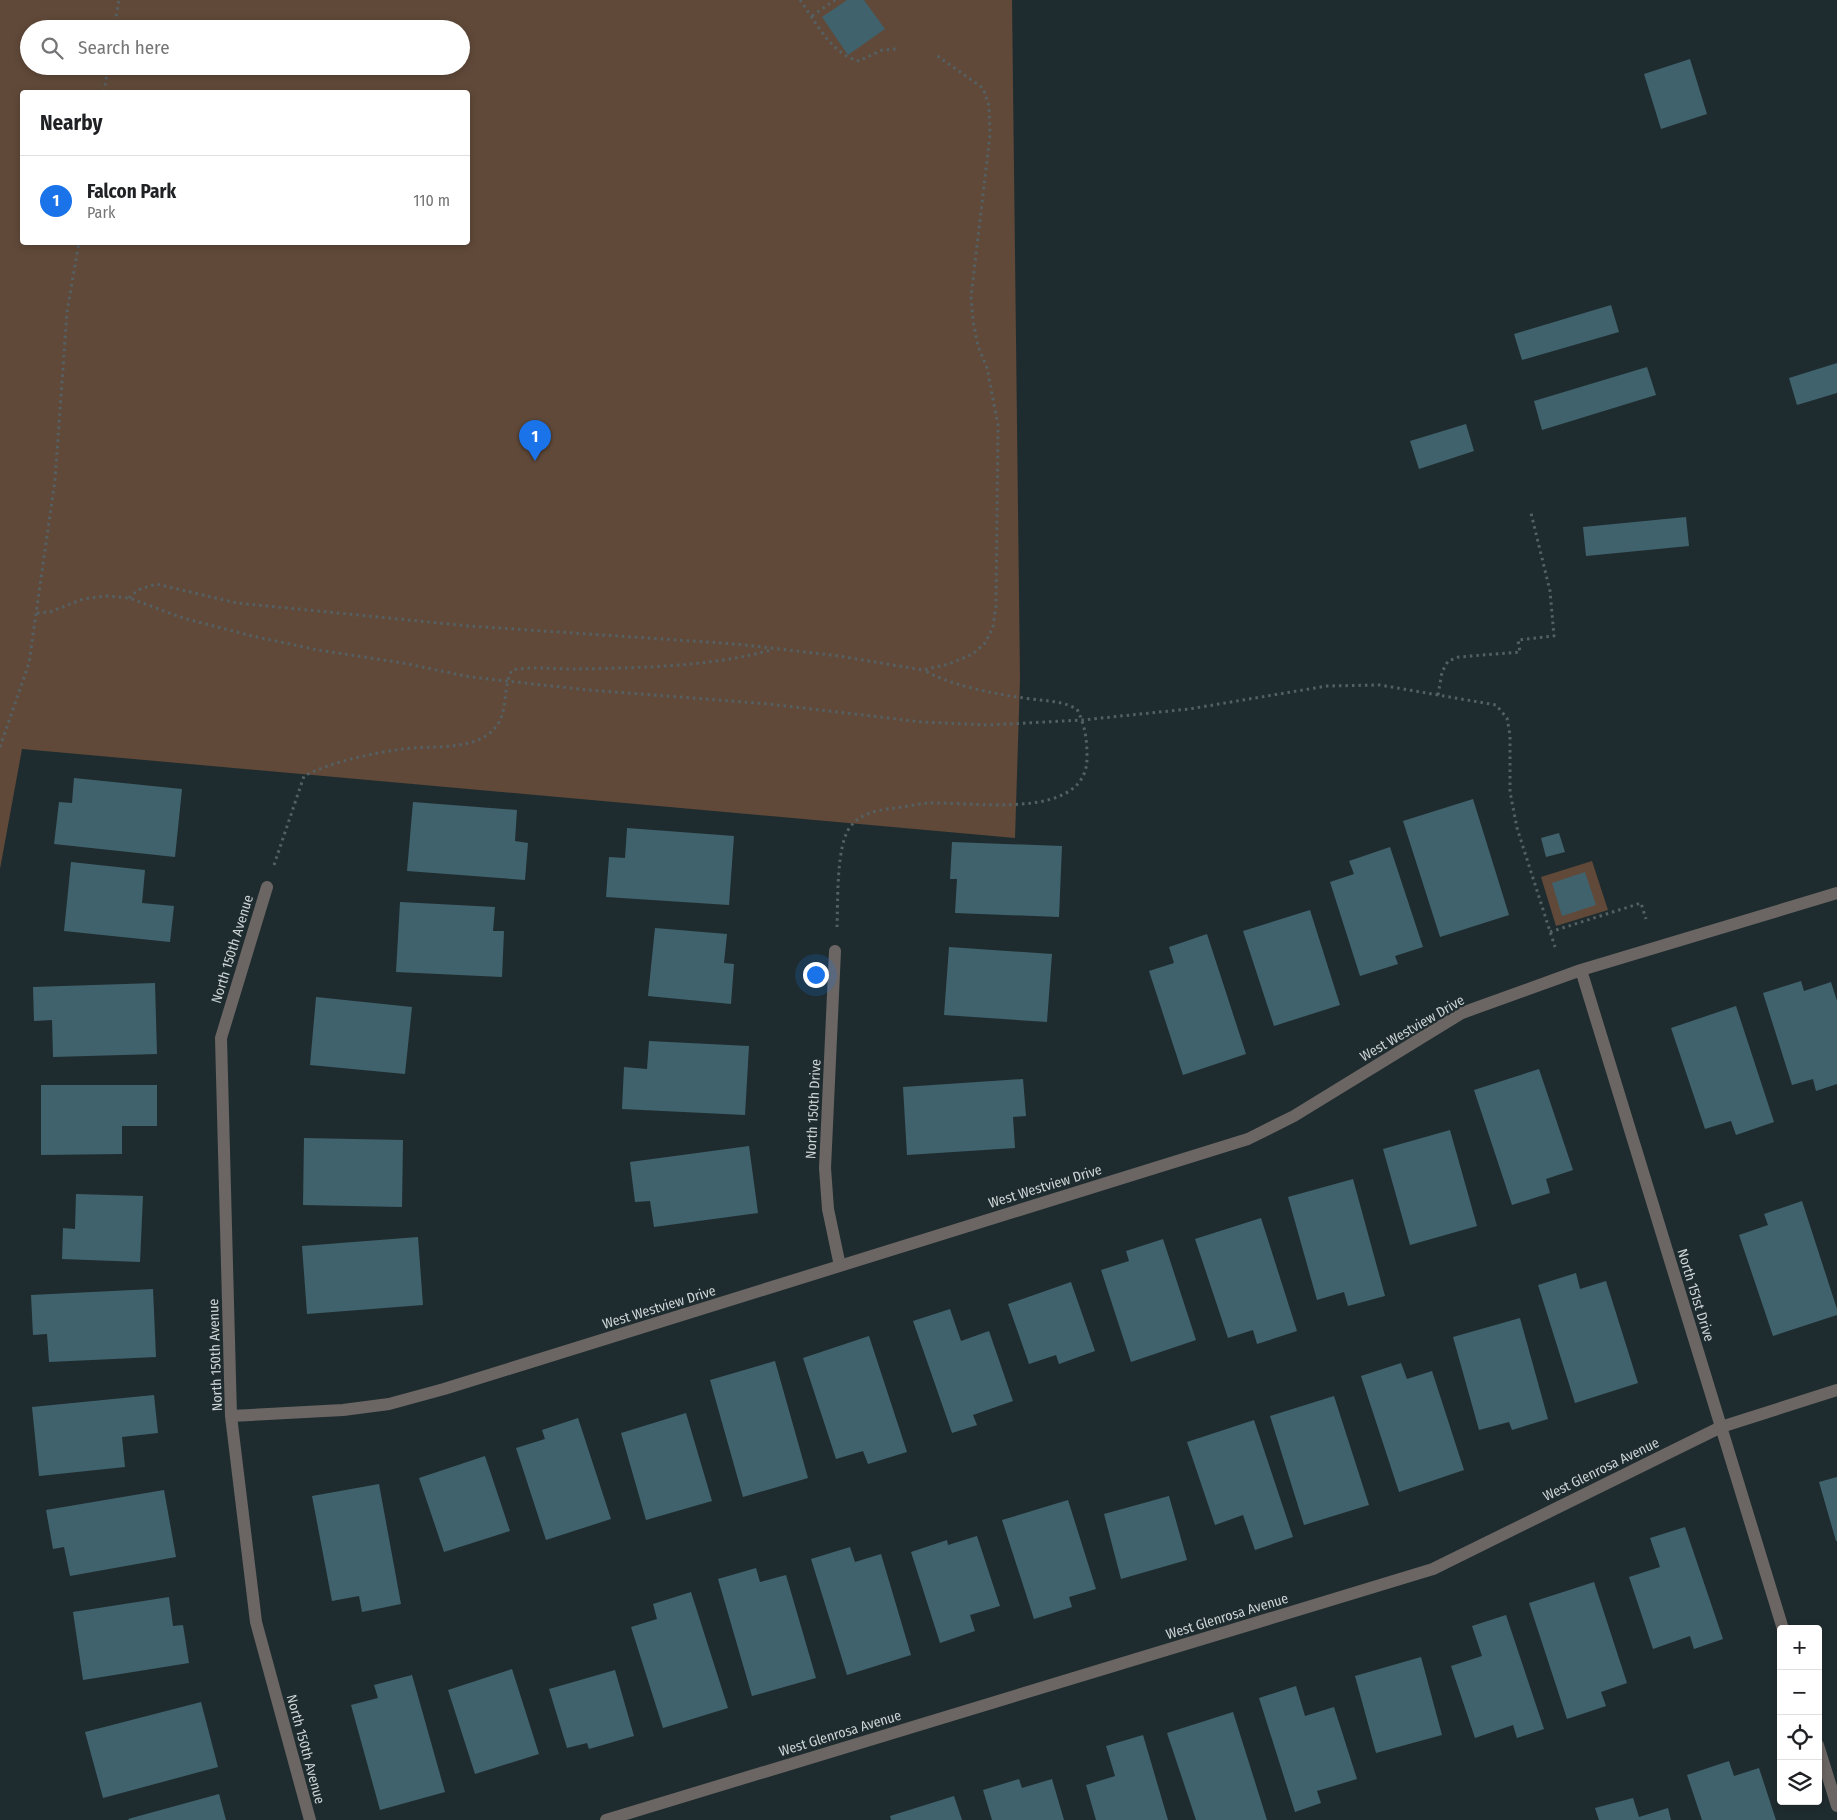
<!DOCTYPE html>
<html lang="en">
<head>
<meta charset="utf-8">
<style>
	body { margin:0; font-family:"Fira Sans Condensed",sans-serif; background:#f6f6f6; color:#202124 }
	.controls { position:absolute; right:15px; bottom:15px; display:grid; overflow:hidden; border-radius:5px; box-shadow:0 2px 8px #0003 }
	.controls button { width:45px; height:45px; display:grid; place-items:center; padding:0; border:0; border-bottom:1px solid #e0e0e0; background:#fff; color:#202124; font:25px sans-serif }
	.you { position:absolute; left:815px; top:974px; width:18px; height:18px; margin:-12px; border:4px solid #fff; border-radius:50%; background:#1a73e8; box-shadow:0 0 0 8px #1a73e833 }
	.badge { display:grid; place-items:center; width:32px; height:32px; border-radius:50%; background:#1a73e8; color:#fff; font-size:16px; font-weight:700 }
	.pin { position:absolute; translate:-50% -41px; filter:drop-shadow(0 1px 2px #0008) }
	.pin::after { content:''; position:absolute; top:26px; width:18px; height:15px; background:inherit; clip-path:polygon(0 0,100% 0,50% 100%) }
	.list { margin:0; padding:0; list-style:none }
	h2 { display:flex; justify-content:space-between; align-items:center; height:65px; margin:0; padding:0 20px; font-size:21px }
	h2 small { font-size:16px; font-weight:400; color:#757577 }
	.list li { display:grid; grid-template-columns:32px 1fr auto; gap:15px; align-items:center; box-sizing:border-box; height:90px; padding:0 20px; border-top:1px solid #e0e0e0 }
	.list b { display:block; font-size:19px; white-space:nowrap }
	.list p { margin:0; font-size:16px; white-space:nowrap; color:#757577 }
	.list em { font-size:16px; font-style:normal; color:#757577 }
	.icon { flex:none; width:28px; height:28px; fill:none; stroke:currentColor; stroke-width:2; stroke-linecap:round; stroke-linejoin:round }
	.map { position:relative; flex:none; width:1837px; height:1820px; overflow:hidden }
	.search { position:absolute; background:#fff; box-shadow:0 2px 8px #0003; left:20px; top:20px; width:450px; height:55px; display:flex; align-items:center; gap:12px; box-sizing:border-box; padding:0 18px; border-radius:28px; color:#757577; font-size:19px }
	.panel { position:absolute; background:#fff; box-shadow:0 2px 8px #0003; left:20px; top:90px; width:450px; height:155px; border-radius:5px }
	.map>svg:first-child { display:block }
	.green { fill:#604939; fill-rule:evenodd }
	.building { fill:#40626c }
	.lines { fill:none; stroke-linecap:round; stroke-linejoin:round }
	.path { stroke:#556063; stroke-width:3; stroke-dasharray:2.5 4; stroke-linecap:butt }
	.minor { stroke:#6b6663; stroke-width:12 }
	.labels { text-anchor:middle; stroke-width:4.5; stroke-linejoin:round; paint-order:stroke }
	.street-label { font-size:14px; fill:#ccd4d6; stroke:#1f2c2f }
</style>
</head>
<body>
<div class="map">
<svg width="1837" height="1820" viewBox="0 0 1837 1820">
	<rect width="100%" height="100%" fill="#1f2c2f"/>
	<!-- green -->
	<path class="green" d="M 0,0 L 1012,0 L 1020,679 L 1015,838 L 22,749 L 0,869 ZM 29,29 L 461,29 L 461,66 L 29,66 ZM 22,92 L 468,92 L 468,242 L 22,242 Z
		M 1592,861 L 1608,910 L 1556,926 L 1541,877 Z"/>
	<!-- building -->
	<path class="building" d="M 847,0 L 864,0 L 885,29 L 848,55 L 822,17 Z
		M 1690,59 L 1707,114 L 1661,129 L 1644,74 Z
		M 1611,305 L 1619,332 L 1522,360 L 1514,334 Z
		M 1837,363 L 1837,393 L 1797,405 L 1789,378 Z
		M 1647,367 L 1656,395 L 1542,430 L 1534,401 Z
		M 1466,424 L 1474,451 L 1419,469 L 1410,441 Z
		M 1686,517 L 1689,546 L 1586,556 L 1583,527 Z
		M 74,778 L 182,789 L 175,857 L 54,844 L 59,802 L 72,803 Z
		M 1473,799 L 1509,915 L 1440,937 L 1403,821 Z
		M 413,802 L 517,810 L 515,841 L 528,843 L 525,880 L 407,871 Z
		M 627,828 L 734,836 L 729,905 L 606,897 L 609,857 L 625,858 Z
		M 1559,833 L 1565,852 L 1546,857 L 1541,838 Z
		M 952,842 L 1062,846 L 1059,917 L 955,913 L 957,879 L 950,879 Z
		M 1390,847 L 1423,947 L 1395,956 L 1398,964 L 1360,976 L 1330,882 L 1354,874 L 1349,861 Z
		M 71,862 L 145,870 L 142,903 L 174,906 L 170,942 L 64,931 Z
		M 1585,872 L 1596,905 L 1562,916 L 1552,883 Z
		M 400,902 L 495,907 L 493,931 L 504,931 L 502,977 L 396,972 Z
		M 1310,910 L 1340,1005 L 1274,1026 L 1243,931 Z
		M 655,928 L 727,934 L 724,963 L 734,964 L 731,1004 L 648,996 Z
		M 1207,934 L 1246,1054 L 1183,1075 L 1149,971 L 1174,963 L 1169,947 Z
		M 949,947 L 1052,954 L 1047,1022 L 944,1015 Z
		M 1801,981 L 1804,991 L 1831,982 L 1837,1001 L 1837,1084 L 1816,1091 L 1813,1079 L 1792,1085 L 1763,993 Z
		M 155,983 L 157,1054 L 53,1057 L 52,1020 L 34,1021 L 33,987 Z
		M 316,997 L 412,1007 L 405,1074 L 310,1065 Z
		M 1736,1006 L 1774,1122 L 1736,1135 L 1731,1121 L 1705,1129 L 1671,1028 Z
		M 649,1041 L 749,1046 L 745,1115 L 622,1109 L 624,1067 L 647,1069 Z
		M 1539,1069 L 1573,1170 L 1546,1179 L 1550,1193 L 1512,1205 L 1474,1090 Z
		M 1023,1079 L 1026,1116 L 1013,1117 L 1015,1148 L 907,1155 L 903,1087 Z
		M 41,1085 L 157,1085 L 157,1126 L 122,1126 L 122,1154 L 41,1155 Z
		M 1450,1130 L 1477,1226 L 1410,1245 L 1383,1149 Z
		M 304,1138 L 403,1140 L 402,1207 L 303,1205 Z
		M 749,1146 L 758,1213 L 654,1227 L 650,1201 L 635,1202 L 630,1162 Z
		M 1353,1179 L 1385,1296 L 1348,1306 L 1344,1292 L 1317,1300 L 1288,1197 Z
		M 76,1194 L 143,1196 L 140,1262 L 62,1259 L 63,1228 L 75,1229 Z
		M 1802,1201 L 1837,1309 L 1837,1315 L 1773,1336 L 1739,1235 L 1768,1225 L 1764,1214 Z
		M 1261,1218 L 1297,1331 L 1257,1344 L 1253,1330 L 1228,1338 L 1195,1239 Z
		M 418,1237 L 423,1305 L 307,1314 L 302,1246 Z
		M 1163,1239 L 1196,1340 L 1131,1362 L 1101,1270 L 1129,1261 L 1126,1251 Z
		M 1576,1273 L 1580,1289 L 1606,1281 L 1638,1383 L 1575,1403 L 1538,1285 Z
		M 1071,1282 L 1095,1351 L 1059,1364 L 1056,1355 L 1029,1364 L 1008,1304 Z
		M 153,1289 L 156,1357 L 49,1362 L 47,1334 L 33,1335 L 31,1295 Z
		M 950,1309 L 961,1341 L 989,1331 L 1013,1401 L 973,1415 L 977,1425 L 952,1433 L 913,1321 Z
		M 1520,1318 L 1548,1419 L 1512,1430 L 1509,1422 L 1479,1430 L 1453,1337 Z
		M 869,1336 L 907,1452 L 868,1464 L 863,1451 L 836,1459 L 803,1358 Z
		M 775,1361 L 808,1478 L 743,1497 L 710,1380 Z
		M 1401,1363 L 1407,1379 L 1432,1371 L 1464,1470 L 1399,1492 L 1361,1376 Z
		M 154,1395 L 158,1433 L 122,1437 L 125,1467 L 39,1476 L 32,1407 Z
		M 1334,1396 L 1369,1505 L 1304,1525 L 1270,1416 Z
		M 686,1413 L 712,1501 L 646,1520 L 621,1433 Z
		M 578,1418 L 611,1519 L 546,1540 L 516,1448 L 545,1439 L 542,1430 Z
		M 1254,1420 L 1293,1537 L 1255,1550 L 1243,1515 L 1215,1525 L 1187,1442 Z
		M 485,1456 L 510,1531 L 444,1552 L 419,1478 Z
		M 1837,1477 L 1837,1541 L 1836,1541 L 1819,1482 Z
		M 379,1484 L 401,1604 L 362,1612 L 359,1596 L 332,1601 L 312,1496 Z
		M 164,1490 L 176,1557 L 70,1576 L 64,1547 L 53,1549 L 46,1510 Z
		M 1169,1496 L 1187,1560 L 1121,1579 L 1104,1514 Z
		M 1068,1500 L 1096,1589 L 1069,1597 L 1072,1607 L 1034,1619 L 1002,1520 Z
		M 1685,1527 L 1723,1639 L 1694,1649 L 1690,1636 L 1653,1649 L 1629,1577 L 1660,1567 L 1650,1538 Z
		M 977,1536 L 1000,1606 L 970,1615 L 975,1631 L 940,1643 L 911,1552 L 947,1540 L 948,1545 Z
		M 850,1547 L 855,1562 L 881,1554 L 911,1655 L 847,1675 L 811,1559 Z
		M 756,1568 L 760,1582 L 786,1575 L 816,1678 L 752,1696 L 718,1579 Z
		M 1594,1582 L 1627,1683 L 1601,1692 L 1606,1706 L 1567,1719 L 1529,1603 Z
		M 691,1592 L 728,1708 L 663,1728 L 631,1627 L 657,1619 L 653,1604 Z
		M 169,1597 L 173,1626 L 183,1625 L 189,1663 L 83,1680 L 73,1612 Z
		M 1506,1615 L 1544,1729 L 1517,1738 L 1513,1725 L 1475,1738 L 1451,1666 L 1482,1656 L 1472,1626 Z
		M 1421,1657 L 1442,1735 L 1376,1753 L 1355,1676 Z
		M 512,1669 L 539,1754 L 475,1774 L 448,1690 Z
		M 615,1670 L 634,1736 L 589,1749 L 587,1743 L 567,1748 L 549,1689 Z
		M 412,1675 L 445,1792 L 380,1810 L 351,1705 L 378,1698 L 374,1685 Z
		M 1296,1686 L 1305,1716 L 1334,1707 L 1357,1779 L 1317,1791 L 1321,1803 L 1295,1812 L 1259,1698 Z
		M 201,1702 L 218,1767 L 103,1798 L 85,1732 Z
		M 1233,1712 L 1267,1820 L 1196,1820 L 1167,1733 Z
		M 1143,1735 L 1168,1820 L 1096,1820 L 1086,1785 L 1115,1776 L 1106,1746 Z
		M 1729,1761 L 1734,1776 L 1759,1768 L 1776,1820 L 1702,1820 L 1687,1775 Z
		M 1019,1779 L 1022,1788 L 1052,1779 L 1064,1820 L 992,1820 L 983,1790 Z
		M 219,1794 L 226,1820 L 129,1820 L 128,1819 Z
		M 954,1796 L 962,1820 L 891,1820 L 890,1816 Z
		M 1633,1798 L 1639,1817 L 1668,1808 L 1671,1820 L 1599,1820 L 1595,1808 Z"/>
	<g class="lines">
		<!-- path -->
		<path class="path" d="M 800,0 C 816,22 831,54 859,61 L 882,50 L 897,49
			M 812,16 L 835,0
			M 114,29 L 119,0
			M 104,92 L 108,66
			M 129,598 L 138,590 L 156,584 L 237,603 L 469,626 L 736,644 L 839,656 L 923,670 L 949,664 L 973,654 L 985,643 L 993,627 L 996,606 L 998,425 L 987,368 L 978,346 L 973,321 L 971,297 L 990,135 L 989,106 L 983,88 L 936,55
			M 37,613 L 50,612 L 83,599 L 106,596 L 129,598 L 183,618 L 252,636 L 318,650 L 403,663 L 470,677 L 588,690 L 769,704 L 922,722 L 989,725 L 1082,720 L 1189,709 L 1327,686 L 1380,685 L 1496,705 L 1507,718 L 1510,735 L 1510,792 L 1517,828 L 1555,947
			M 1438,695 L 1442,672 L 1448,661 L 1459,657 L 1520,652 L 1518,640 L 1554,636 L 1550,591 L 1531,513
			M 0,747 L 29,663 L 55,480 L 67,312 L 79,242
			M 274,865 L 304,776 C 331,762 372,753 403,749 C 431,745 474,752 495,728 C 509,712 502,688 512,670 C 532,666 552,669 573,669 C 637,668 710,667 771,650
			M 837,927 C 838,902 836,846 850,827 C 860,813 879,810 894,808 C 905,807 917,804 928,803 C 970,801 1089,823 1087,756 C 1087,739 1085,725 1077,709 C 1060,700 1043,701 1024,698 C 995,694 948,685 924,670
			M 1550,932 L 1641,903 L 1646,919"/>
		<!-- minor -->
		<path class="minor" d="M 267,887 L 221,1038 L 231,1416 L 256,1622 L 310,1820
			M 835,951 L 825,1168 L 828,1209 L 840,1266
			M 1581,970 L 1783,1629
			M 231,1416 L 343,1410 L 389,1404 L 444,1389 L 1248,1139 L 1294,1116 L 1462,1013 L 1581,970 L 1837,893
			M 1818,1745 L 1837,1806
			M 606,1820 L 1433,1569 L 1721,1427 L 1837,1390"/>
	</g>
	<g class="labels">
		<!-- street labels -->
		<g class="street-label">
			<text transform="translate(232 949) rotate(-73)" y="5">North 150th Avenue</text>
			<text transform="translate(1412 1028) rotate(-30)" y="5">West Westview Drive</text>
			<text transform="translate(813 1109) rotate(-87)" y="5">North 150th Drive</text>
			<text transform="translate(1045 1186) rotate(-17)" y="5">West Westview Drive</text>
			<text transform="translate(1696 1295) rotate(73)" y="5">North 151st Drive</text>
			<text transform="translate(659 1307) rotate(-17)" y="5">West Westview Drive</text>
			<text transform="translate(215 1355) rotate(-92)" y="5">North 150th Avenue</text>
			<text transform="translate(1601 1469) rotate(-26)" y="5">West Glenrosa Avenue</text>
			<text transform="translate(1227 1616) rotate(-17)" y="5">West Glenrosa Avenue</text>
			<text transform="translate(840 1733) rotate(-17)" y="5">West Glenrosa Avenue</text>
			<text transform="translate(306 1749) rotate(75)" y="5">North 150th Avenue</text>
		</g>
	</g>
</svg>
<div class="controls">
<button>+</button>
<button>−</button>
<button><svg class="icon" aria-label="locate" viewBox="0 0 24 24"><circle cx="12" cy="12" r="6"/><path d="M12 2v4M12 18v4M2 12h4M18 12h4"/></svg></button>
<button><svg class="icon" aria-label="layers" viewBox="0 0 24 24"><path d="M12 4l9 5-9 5-9-5zM3 14l9 5 9-5"/></svg></button>
</div>
<div class="you"></div>
<div class="pin badge" style="left:535px;top:461px">1</div>
<div class="search"><svg class="icon" aria-label="search" viewBox="0 0 24 24"><circle cx="10" cy="10" r="6"/><path d="M15 15l6 6"/></svg>Search here</div>
<section class="panel">
<h2>Nearby<small></small></h2>
<ul class="list">
<li><span class="badge">1</span><div><b>Falcon Park</b><p>Park</p></div><em>110 m</em></li>
</ul>
</section>
</div>
</body>
</html>
